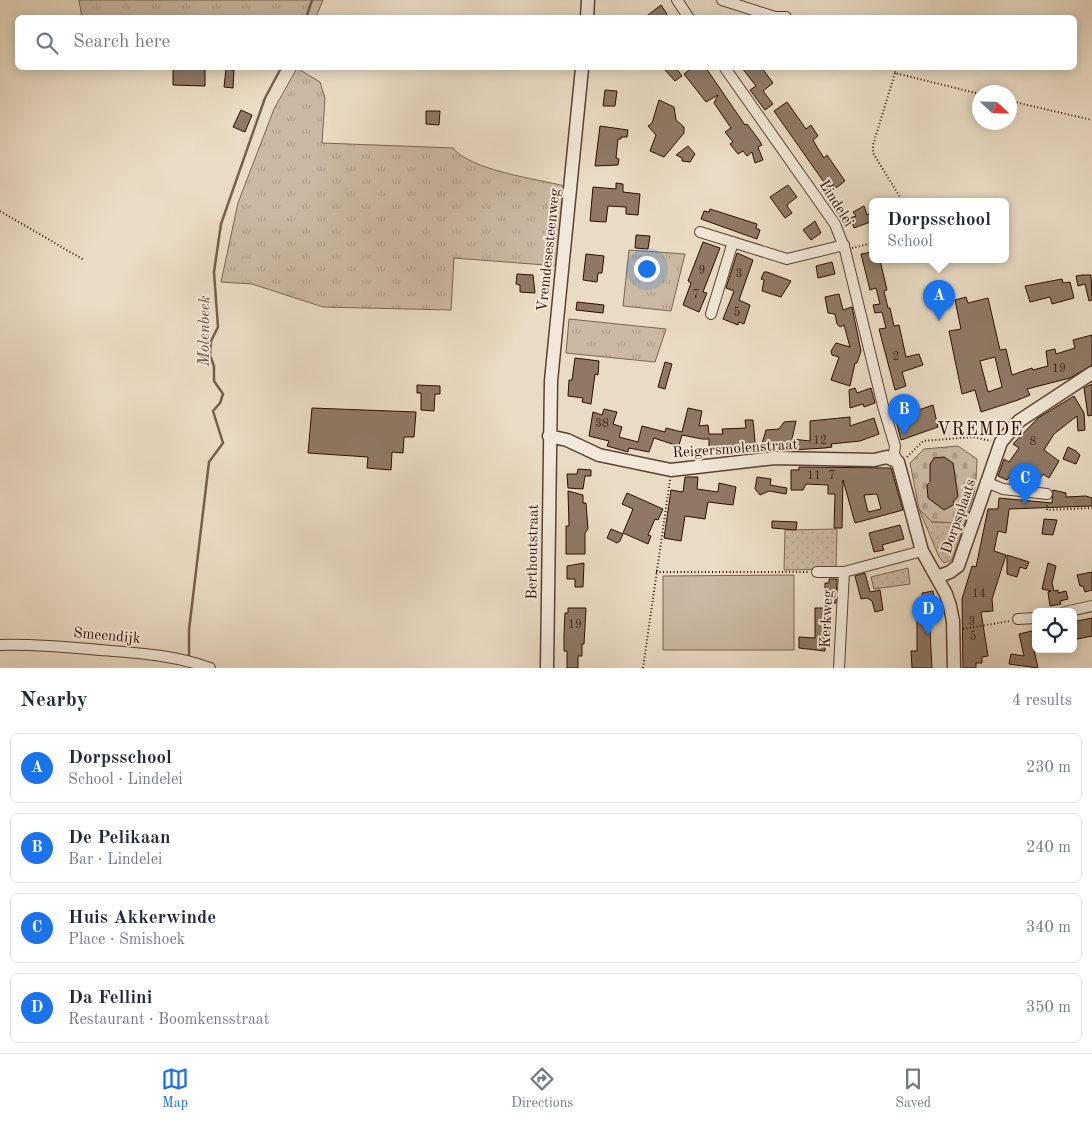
<!DOCTYPE html>
<html lang="en">
<head>
<meta charset="utf-8">
<style>
	body { margin:0; font-family:"Old Standard TT",serif; background:#f6f6f7; color:#1f2937 }
	.controls { position:absolute; right:15px; bottom:15px; display:grid; overflow:hidden; border-radius:8px; box-shadow:0 2px 12px #0003 }
	.controls button { width:45px; height:45px; display:grid; place-items:center; padding:0; border:0; border-bottom:1px solid #e0e1e3; background:#fff; color:#1f2937; font:25px sans-serif }
	.compass { position:absolute; left:972px; top:85px; width:45px; height:45px; border-radius:50%; background:#fff; box-shadow:0 2px 12px #0003; rotate:112deg }
	.you { position:absolute; left:646px; top:268px; width:18px; height:18px; margin:-12px; border:4px solid #fff; border-radius:50%; background:#1a73e8; box-shadow:0 0 0 8px #1a73e833 }
	.badge { display:grid; place-items:center; width:32px; height:32px; border-radius:50%; background:#1a73e8; color:#fff; font-size:16px; font-weight:700 }
	.pin { position:absolute; translate:-50% -41px; filter:drop-shadow(0 1px 2px #0008) }
	.pin::after { content:''; position:absolute; top:26px; width:18px; height:15px; background:inherit; clip-path:polygon(0 0,100% 0,50% 100%) }
	.popup { position:absolute; left:869px; top:198px; width:140px; height:65px; box-sizing:border-box; display:grid; place-content:center; border-radius:8px; background:#fff; filter:drop-shadow(0 1px 4px #0005); font-size:16px; white-space:nowrap; color:#747a83 }
	.popup b { font-size:19px; color:#1f2937 }
	.popup::after { content:''; position:absolute; left:50%; top:100%; margin-left:-10px; border:10px solid transparent; border-top-color:#fff }
	.list { margin:0; padding:0; list-style:none }
	h2 { display:flex; justify-content:space-between; align-items:center; height:65px; margin:0; padding:0 20px; font-size:21px }
	h2 small { font-size:16px; font-weight:400; color:#747a83 }
	.list li { display:grid; grid-template-columns:32px 1fr auto; gap:15px; align-items:center; box-sizing:border-box; height:70px; margin:0 10px 10px; padding:0 10px; border:1px solid #e0e1e3; border-radius:8px }
	.list b { display:block; font-size:19px; white-space:nowrap }
	.list p { margin:0; font-size:16px; white-space:nowrap; color:#747a83 }
	.list em { font-size:16px; font-style:normal; color:#747a83 }
	.icon { flex:none; width:28px; height:28px; fill:none; stroke:currentColor; stroke-width:2; stroke-linecap:round; stroke-linejoin:round }
	.map { position:relative; flex:none; width:1092px; height:668px; overflow:hidden }
	.search { position:absolute; background:#fff; box-shadow:0 2px 12px #0003; left:15px; right:15px; top:15px; height:55px; display:flex; align-items:center; gap:12px; box-sizing:border-box; padding:0 18px; border-radius:8px; color:#747a83; font-size:19px }
	.sheet { height:385px; background:#fff }
	nav { display:flex; justify-content:space-around; align-items:center; box-sizing:border-box; height:70px; border-top:1px solid #e0e1e3; background:#fff; font-size:14px; color:#747a83 }
	nav a { display:grid; justify-items:center; gap:2px }
	nav .on { color:#1a73e8 }
	.map>svg:first-child { display:block }
	.grass { fill:url(#grass-tufts); stroke:#7b6352 }
	.cemetery { fill:url(#cemetery-stones); stroke:#7b6352 }
	.park { fill:url(#park-dots); stroke:#7b6352 }
	.pitch { fill:#cab9a3; stroke:#7b6352 }
	.lines { fill:none; stroke-linecap:round; stroke-linejoin:round }
	.stream { stroke:#775f4d; stroke-width:2.5 }
	.building { fill:#8f7966; stroke:#2c0d00; fill-rule:evenodd }
	.minor-casing { stroke:#5c4131; stroke-width:12 }
	.tertiary-casing { stroke:#5c4131; stroke-width:15 }
	.path { stroke:#2c0d00; stroke-width:2; stroke-dasharray:1 2.5; stroke-linecap:butt }
	.minor { stroke:#f1e8d9; stroke-width:10 }
	.tertiary { stroke:#f1e8d9; stroke-width:12 }
	.labels { text-anchor:middle; stroke-width:4; stroke-linejoin:round; paint-order:stroke }
	.number-label { font-size:12px; fill:#45281a }
	.street-label { font-size:15px; fill:#2c0d00; stroke:#f1e8d9 }
	.water-label { font-size:16px; font-style:italic; fill:#644b3a; stroke:#f1e8d9 }
	.quarter-label { font-size:18px; letter-spacing:1px; fill:#2c0d00; stroke:#f1e8d9 }
</style>
</head>
<body>
<div class="map">
<svg width="1092" height="668" viewBox="0 0 1092 668">
	<defs>
		<pattern id="grass-tufts" width="24" height="20" patternUnits="userSpaceOnUse" patternTransform="scale(1.25)"><rect width="24" height="20" fill="#cab9a3"/><path d="M3 7l-1-3M5 7V3M7 7l1-3M15 17l-1-3M17 17v-4M19 17l1-3" fill="none" stroke="#ae9e8b"/></pattern>
		<pattern id="cemetery-stones" width="16" height="16" patternUnits="userSpaceOnUse" patternTransform="scale(1.25)"><rect width="16" height="16" fill="#cab9a3"/><path d="M2 7V4a2 2 0 0 1 4 0v3zM10 15v-3a2 2 0 0 1 4 0v3z" fill="#ae9e8b"/></pattern>
		<pattern id="park-dots" width="8" height="8" patternUnits="userSpaceOnUse" patternTransform="scale(1.25)"><rect width="8" height="8" fill="#cab9a3"/><path d="M2 2h.1M6 6h.1" fill="none" stroke="#ae9e8b" stroke-width="1.8" stroke-linecap="round"/></pattern>
	</defs>
	<rect width="100%" height="100%" fill="#eadcc4"/>
	<filter id="stains"><feTurbulence type="fractalNoise" baseFrequency=".004" numOctaves="4"/><feColorMatrix values="0 0 0 0 .2 0 0 0 0 .09 0 0 0 0 .02 0 0 0 .5 -.17"/></filter>
	<radialGradient id="worn" r=".72"><stop offset=".6" stop-color="#630" stop-opacity="0"/><stop offset="1" stop-color="#630" stop-opacity=".3"/></radialGradient>
	<!-- grass -->
	<path class="grass" d="M 79,0 L 323,0 L 316,17 L 82,18 Z
		M 297,68 L 320,82 L 325,98 L 322,143 L 453,148 C 470,170 536,179 565,186 L 558,266 L 454,258 L 451,310 L 323,307 L 252,284 L 221,282 L 238,203 L 274,109 Z
		M 629,250 L 685,254 L 671,311 L 623,306 Z
		M 569,319 L 666,329 L 655,362 L 566,353 Z"/>
	<!-- cemetery -->
	<path class="cemetery" d="M 958,446 L 977,459 C 976,484 976,503 959,523 L 932,522 L 919,509 L 910,463 L 924,449 Z"/>
	<!-- park -->
	<path class="park" d="M 919,509 L 932,522 L 959,523 L 969,511 L 952,560 L 944,563 L 939,557 Z
		M 837,529 L 836,569 L 784,570 L 785,530 Z
		M 908,568 L 910,584 L 874,589 L 871,577 Z"/>
	<!-- pitch -->
	<path class="pitch" d="M 794,575 L 794,650 L 663,650 L 663,576 Z"/>
	<g class="lines">
		<!-- stream -->
		<path class="stream" d="M 306,18 L 312,0
			M 189,655 L 189,630 L 209,462 L 223,443 L 213,411 L 220,403 L 223,394 L 214,381 L 214,366 L 210,355 L 211,341 L 218,327 L 214,272 L 221,224 L 265,98 L 281,68"/>
	</g>
	<!-- building -->
	<path class="building" d="M 661,5 L 667,14 L 663,18 L 644,18 Z
		M 173,68 L 205,68 L 205,86 L 173,85 Z
		M 676,68 L 682,76 L 675,81 L 664,69 Z
		M 692,68 L 706,68 L 745,125 L 747,124 L 759,140 L 762,145 L 758,147 L 763,160 L 755,163 L 752,152 L 747,156 L 743,151 L 738,154 L 730,144 L 733,142 L 725,132 L 731,128 L 714,103 L 718,95 L 706,102 L 684,74 Z
		M 742,68 L 762,68 L 773,83 L 763,91 L 773,104 L 765,110 L 750,90 L 756,86 Z
		M 226,69 L 234,70 L 233,88 L 224,87 Z
		M 605,90 L 617,91 L 615,106 L 603,106 Z
		M 659,100 L 674,107 L 676,120 L 684,127 L 684,133 L 664,157 L 650,151 L 656,135 L 648,126 L 652,123 Z
		M 787,102 L 806,129 L 811,125 L 818,136 L 813,140 L 817,147 L 824,158 L 827,155 L 845,181 L 836,188 L 833,185 L 828,188 L 774,111 Z
		M 241,110 L 252,115 L 245,132 L 233,127 Z
		M 426,111 L 440,111 L 439,125 L 426,124 Z
		M 600,126 L 628,130 L 627,137 L 621,137 L 621,139 L 618,139 L 616,158 L 619,159 L 618,165 L 595,166 Z
		M 688,146 L 695,154 L 690,162 L 682,161 L 682,158 L 676,155 Z
		M 616,183 L 623,184 L 623,192 L 640,194 L 638,215 L 626,214 L 626,207 L 608,206 L 606,222 L 590,221 L 593,187 L 616,189 Z
		M 788,185 L 797,197 L 788,204 L 787,206 L 792,213 L 785,218 L 770,197 Z
		M 864,206 L 867,215 L 873,212 L 873,221 L 854,228 L 850,218 L 856,216 L 853,212 Z
		M 710,209 L 757,224 L 756,228 L 760,230 L 757,239 L 701,219 L 704,211 L 709,212 Z
		M 815,221 L 821,233 L 811,240 L 803,230 Z
		M 636,235 L 650,236 L 648,249 L 635,248 Z
		M 703,242 L 720,248 L 703,292 L 707,293 L 699,312 L 683,305 L 691,283 L 688,281 Z
		M 872,252 L 873,260 L 880,260 L 887,290 L 884,291 L 888,308 L 890,308 L 894,326 L 899,325 L 906,357 L 919,354 L 923,365 L 902,372 L 906,386 L 895,390 L 879,329 L 886,328 L 882,312 L 875,313 L 873,305 L 880,304 L 876,288 L 870,290 L 861,254 Z
		M 737,253 L 753,260 L 739,300 L 750,305 L 744,324 L 739,322 L 738,325 L 723,319 L 734,291 L 726,288 Z
		M 586,254 L 604,256 L 602,273 L 598,273 L 597,282 L 583,280 Z
		M 832,262 L 835,274 L 818,278 L 816,266 Z
		M 764,272 L 767,272 L 791,281 L 781,297 L 762,291 L 764,280 L 761,279 Z
		M 517,274 L 533,275 L 535,293 L 520,292 L 520,285 L 516,284 Z
		M 1082,275 L 1091,275 L 1092,300 L 1089,301 L 1085,284 L 1078,286 L 1076,276 Z
		M 1062,279 L 1063,283 L 1070,282 L 1074,298 L 1052,304 L 1050,297 L 1030,302 L 1025,286 Z
		M 839,294 L 843,310 L 852,307 L 861,351 L 857,363 L 855,363 L 850,386 L 831,380 L 839,357 L 832,355 L 831,351 L 836,343 L 850,347 L 844,325 L 840,327 L 837,324 L 835,314 L 828,313 L 825,297 Z
		M 966,297 L 968,303 L 988,298 L 1000,350 L 1006,349 L 1012,375 L 1032,368 L 1033,370 L 1048,366 L 1046,351 L 1055,349 L 1056,354 L 1075,348 L 1073,340 L 1092,335 L 1092,365 L 1070,378 L 1027,389 L 1030,395 L 1018,400 L 981,412 L 975,390 L 962,394 L 949,331 L 961,329 L 955,300 ZM 995,357 L 1002,387 L 988,392 L 980,361 Z
		M 577,302 L 604,305 L 603,313 L 576,310 Z
		M 575,358 L 599,361 L 598,375 L 595,374 L 591,404 L 582,402 L 583,398 L 568,396 L 569,380 L 572,380 Z
		M 665,362 L 672,364 L 665,389 L 658,387 Z
		M 1092,384 L 1092,415 L 1088,416 L 1084,388 Z
		M 417,385 L 440,386 L 440,394 L 435,394 L 434,411 L 421,410 L 421,393 L 417,393 Z
		M 855,388 L 857,393 L 871,388 L 875,403 L 864,407 L 863,404 L 850,408 L 849,390 Z
		M 1074,396 L 1084,413 L 1085,430 L 1078,431 L 1077,416 L 1054,434 L 1044,450 L 1059,461 L 1049,478 L 1043,474 L 1038,483 L 1015,470 L 1007,480 L 998,476 L 1004,459 L 1009,462 L 1019,448 L 1013,444 L 1038,418 Z
		M 898,398 L 904,415 L 933,405 L 938,427 L 901,440 L 891,401 Z
		M 312,408 L 416,412 L 414,437 L 404,437 L 403,453 L 392,452 L 391,470 L 367,468 L 368,457 L 308,453 Z
		M 688,408 L 702,411 L 699,426 L 708,425 L 709,434 L 723,434 L 722,429 L 746,428 L 745,420 L 753,420 L 756,452 L 748,453 L 747,449 L 731,451 L 730,445 L 709,447 L 709,439 L 702,439 L 682,435 L 679,445 L 675,445 L 654,438 L 649,452 L 629,448 L 628,452 L 607,446 L 609,441 L 589,436 L 593,412 L 602,415 L 604,409 L 617,412 L 613,424 L 622,427 L 619,437 L 638,442 L 642,426 L 665,432 L 666,428 L 682,432 Z
		M 850,417 L 850,426 L 874,418 L 879,434 L 860,441 L 831,444 L 832,447 L 825,448 L 791,450 L 789,444 L 761,447 L 766,430 L 779,429 L 784,422 L 796,421 L 792,439 L 810,441 L 810,421 Z
		M 1068,447 L 1076,451 L 1080,455 L 1076,464 L 1063,459 Z
		M 944,457 L 953,463 L 958,496 L 953,502 L 955,504 L 944,510 L 928,498 L 927,485 L 930,482 L 930,464 L 934,458 Z
		M 799,467 L 891,468 L 903,510 L 855,523 L 843,480 L 842,528 L 834,528 L 835,494 L 828,494 L 828,485 L 806,484 L 803,490 L 791,490 L 791,470 L 799,470 ZM 877,494 L 881,509 L 868,512 L 864,495 Z
		M 578,469 L 591,470 L 591,476 L 585,476 L 583,489 L 568,488 L 567,474 L 577,474 Z
		M 685,477 L 698,477 L 697,489 L 718,492 L 719,483 L 736,487 L 733,505 L 708,502 L 705,519 L 685,516 L 681,541 L 664,538 L 671,490 L 683,492 Z
		M 757,477 L 771,479 L 770,485 L 787,488 L 786,494 L 769,491 L 760,495 L 755,489 Z
		M 1053,490 L 1066,493 L 1066,497 L 1086,496 L 1092,498 L 1092,506 L 1009,509 L 1006,533 L 998,531 L 994,551 L 1006,555 L 992,599 L 993,611 L 981,612 L 988,656 L 982,657 L 982,663 L 976,663 L 976,668 L 963,668 L 962,599 L 972,566 L 976,567 L 988,509 L 998,509 L 999,498 L 1052,503 Z
		M 568,491 L 583,495 L 583,503 L 586,503 L 588,529 L 585,533 L 585,554 L 566,554 L 566,526 L 569,526 Z
		M 627,493 L 663,509 L 658,520 L 655,519 L 648,535 L 651,536 L 648,544 L 623,533 L 633,509 L 622,504 Z
		M 1044,519 L 1057,520 L 1053,535 L 1042,534 Z
		M 772,521 L 797,522 L 796,530 L 772,528 Z
		M 900,525 L 904,539 L 882,545 L 884,550 L 874,552 L 869,533 Z
		M 611,529 L 623,534 L 620,541 L 617,543 L 607,538 Z
		M 1007,555 L 1029,562 L 1026,569 L 1020,567 L 1017,577 L 1007,574 Z
		M 584,563 L 583,587 L 575,587 L 575,579 L 567,579 L 567,566 Z
		M 1048,563 L 1056,566 L 1052,583 L 1054,591 L 1058,590 L 1058,593 L 1066,591 L 1068,599 L 1060,601 L 1061,604 L 1050,606 L 1048,592 L 1051,591 L 1042,589 Z
		M 1092,572 L 1092,590 L 1085,592 L 1083,586 L 1080,586 L 1077,575 Z
		M 865,573 L 870,592 L 880,590 L 883,610 L 875,612 L 872,601 L 867,598 L 861,599 L 855,576 Z
		M 829,579 L 837,579 L 836,603 L 829,603 L 829,591 L 825,591 L 825,583 L 829,583 Z
		M 933,591 L 936,613 L 920,615 L 919,608 L 923,607 L 922,593 Z
		M 568,608 L 586,608 L 584,644 L 582,644 L 582,656 L 578,656 L 578,668 L 567,668 L 567,651 L 564,651 L 564,635 L 565,613 L 568,613 Z
		M 815,608 L 829,608 L 830,640 L 825,640 L 825,651 L 799,648 L 799,637 L 815,638 Z
		M 917,615 L 926,615 L 927,631 L 930,631 L 932,668 L 912,668 L 911,651 L 917,651 Z
		M 1092,618 L 1092,636 L 1073,640 L 1073,622 Z
		M 1036,630 L 1034,650 L 1038,668 L 1009,664 L 1011,654 L 1024,656 L 1019,634 Z"/>
	<g class="lines">
		<!-- minor casing -->
		<g class="minor-casing">
			<path id="minor" d="M 677,0 L 689,18
				M 722,0 L 775,17 L 786,17
				M 725,68 L 835,224 L 845,250 L 883,406 L 895,446 L 894,454 L 898,462
				M 700,232 L 787,259 L 844,245
				M 711,314 L 733,242
				M 986,482 L 1003,489 L 1047,494
				M 817,572 L 844,572 L 922,551
				M 1065,612 L 1092,606
				M 1018,619 L 1036,618
				M 0,645 C 34,644 67,647 100,650 C 138,653 174,655 210,668
				M 839,668 L 844,572"/>
		</g>
		<!-- tertiary casing -->
		<g class="tertiary-casing">
			<path id="tertiary" d="M 587,18 L 588,0
				M 549,436 L 567,440 L 599,455 L 671,470 L 775,458 L 874,460 L 887,457 L 898,462 L 922,551 L 946,594 L 950,606 L 953,621 L 954,668
				M 937,577 L 950,572 L 958,566 L 1001,442 L 1019,421 L 1092,373
				M 547,668 L 551,381 L 582,68"/>
		</g>
		<!-- path -->
		<path class="path" d="M 896,68 L 895,73 L 980,94
			M 895,73 L 873,145 L 873,153 L 903,202
			M 1010,101 L 1092,120
			M 0,211 L 84,260
			M 852,248 L 873,243
			M 907,457 L 923,441 L 973,437 L 991,441
			M 1047,502 L 1047,510 L 1092,508
			M 656,572 L 808,572
			M 963,629 L 1010,621
			M 643,668 L 670,480"/>
		<!-- minor -->
		<use href="#minor" class="minor"/>
		<!-- tertiary -->
		<use href="#tertiary" class="tertiary"/>
	</g>
	<g class="labels">
		<!-- number labels -->
		<g class="number-label">
			<text x="702" y="274">9</text>
			<text x="739" y="277">3</text>
			<text x="696" y="298">7</text>
			<text x="737" y="316">5</text>
			<text x="896" y="360">2</text>
			<text x="1059" y="372">19</text>
			<text x="602" y="427">38</text>
			<text x="820" y="444">12</text>
			<text x="1033" y="445">8</text>
			<text x="814" y="479">11</text>
			<text x="832" y="479">7</text>
			<text x="979" y="597">14</text>
			<text x="972" y="625">3</text>
			<text x="575" y="628">19</text>
			<text x="973" y="640">5</text>
		</g>
		<!-- street labels -->
		<g class="street-label">
			<text transform="translate(837 203) rotate(58)" y="5">Lindelei</text>
			<text transform="translate(548 250) rotate(-84)" y="5">Vremdesesteenweg</text>
			<text transform="translate(735 448) rotate(-4)" y="5">Reigersmolenstraat</text>
			<text transform="translate(958 516) rotate(-71)" y="5">Dorpsplaats</text>
			<text transform="translate(532 552) rotate(-89)" y="5">Berthoutstraat</text>
			<text transform="translate(826 619) rotate(-87)" y="5">Kerkweg</text>
			<text transform="translate(107 635) rotate(5)" y="5">Smeendijk</text>
		</g>
		<!-- water labels -->
		<g class="water-label">
			<text transform="translate(203 331) rotate(-89)" y="6">Molenbeek</text>
		</g>
		<!-- quarter labels -->
		<g class="quarter-label">
			<text x="980" y="435">VREMDE</text>
		</g>
	</g>
	<rect width="100%" height="100%" filter="url(#stains)"/>
	<rect width="100%" height="100%" fill="url(#worn)"/>
</svg>
<div class="controls">
<button><svg class="icon" aria-label="locate" viewBox="0 0 24 24"><circle cx="12" cy="12" r="6"/><path d="M12 2v4M12 18v4M2 12h4M18 12h4"/></svg></button>
</div>
<svg class="compass" viewBox="-18 -18 36 36"><path d="M0-13l5 13h-10z" fill="#e53935"/><path d="M0 13l5-13h-10z" fill="#747a83"/></svg>
<div class="you"></div>
<div class="pin badge" style="left:939px;top:321px">A</div>
<div class="popup"><b>Dorpsschool</b>School</div>
<div class="pin badge" style="left:904px;top:435px">B</div>
<div class="pin badge" style="left:1025px;top:504px">C</div>
<div class="pin badge" style="left:928px;top:635px">D</div>
<div class="search"><svg class="icon" aria-label="search" viewBox="0 0 24 24"><circle cx="10" cy="10" r="6"/><path d="M15 15l6 6"/></svg>Search here</div>
</div>
<section class="sheet">
<h2>Nearby<small>4 results</small></h2>
<ul class="list">
<li><span class="badge">A</span><div><b>Dorpsschool</b><p>School · Lindelei</p></div><em>230 m</em></li>
<li><span class="badge">B</span><div><b>De Pelikaan</b><p>Bar · Lindelei</p></div><em>240 m</em></li>
<li><span class="badge">C</span><div><b>Huis Akkerwinde</b><p>Place · Smishoek</p></div><em>340 m</em></li>
<li><span class="badge">D</span><div><b>Da Fellini</b><p>Restaurant · Boomkensstraat</p></div><em>350 m</em></li>
</ul>
</section>
<nav>
<a class="on"><svg class="icon" aria-label="map" viewBox="0 0 24 24"><path d="M3 6l6-2 6 2 6-2v14l-6 2-6-2-6 2zM9 4v14M15 6v14"/></svg>Map</a>
<a><svg class="icon" aria-label="directions" viewBox="0 0 24 24"><path d="M12 3l9 9-9 9-9-9zM9 14v-3h6M13 9l2 2-2 2"/></svg>Directions</a>
<a><svg class="icon" aria-label="saved" viewBox="0 0 24 24"><path d="M7 4h10v16l-5-4-5 4z"/></svg>Saved</a>
</nav>
</body>
</html>
